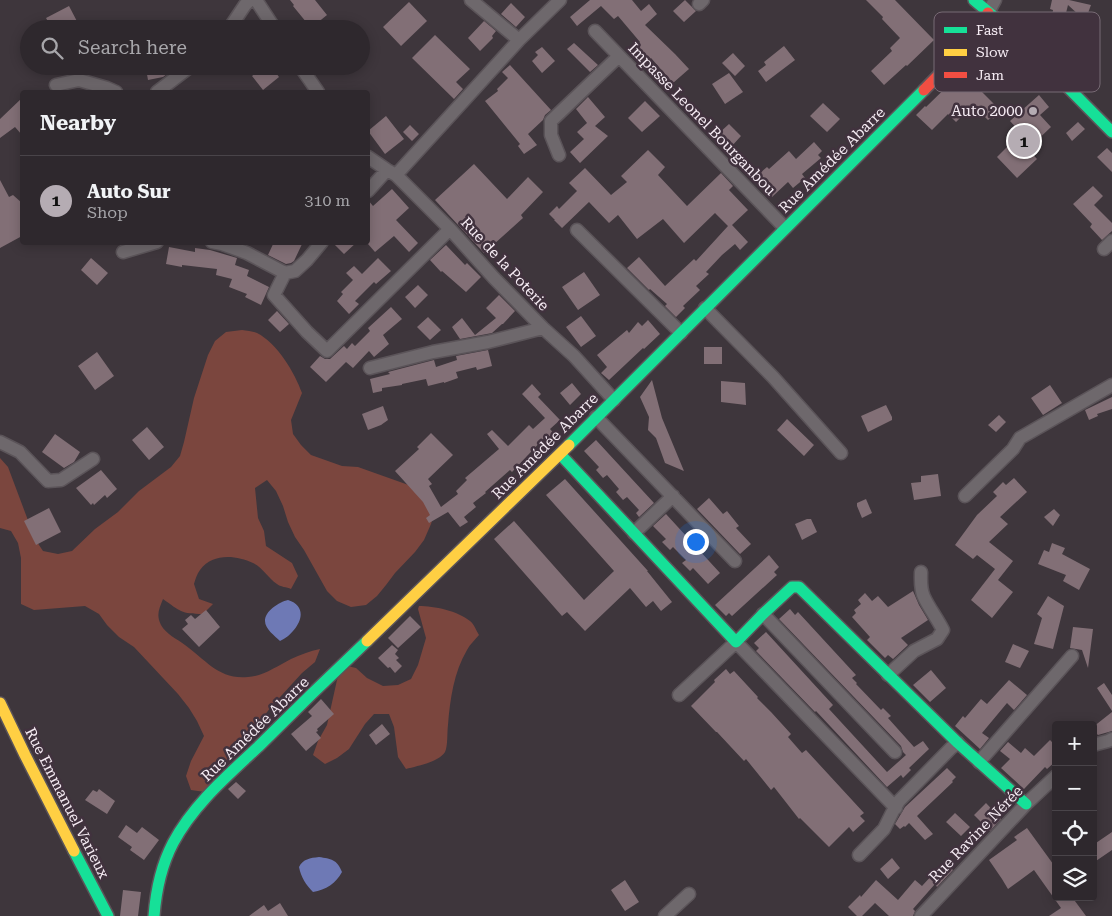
<!DOCTYPE html>
<html lang="en">
<head>
<meta charset="utf-8">
<style>
	body { margin:0; font-family:"Roboto Serif",serif; background:#363035; color:#f1f3f6 }
	.controls { position:absolute; right:15px; bottom:15px; display:grid; overflow:hidden; border-radius:5px; box-shadow:0 2px 12px #0003 }
	.controls button { width:45px; height:45px; display:grid; place-items:center; padding:0; border:0; border-bottom:1px solid #494449; background:#2e282d; color:#f1f3f6; font:25px sans-serif }
	.you { position:absolute; left:695px; top:541px; width:18px; height:18px; margin:-12px; border:4px solid #fff; border-radius:50%; background:#1a73e8; box-shadow:0 0 0 8px #1a73e833 }
	.badge { display:grid; place-items:center; width:32px; height:32px; border-radius:50%; background:#b5acb3; color:#111; font-size:16px; font-weight:700 }
	.pin { position:absolute; translate:-50% -50%; border:2px solid #fff; box-shadow:0 1px 5px #0006 }
	.list { margin:0; padding:0; list-style:none }
	h2 { display:flex; justify-content:space-between; align-items:center; height:65px; margin:0; padding:0 20px; font-size:21px }
	h2 small { font-size:16px; font-weight:400; color:#a7a6aa }
	.list li { display:grid; grid-template-columns:32px 1fr auto; gap:15px; align-items:center; box-sizing:border-box; height:90px; padding:0 20px; border-top:1px solid #494449 }
	.list b { display:block; font-size:19px; white-space:nowrap }
	.list p { margin:0; font-size:16px; white-space:nowrap; color:#a7a6aa }
	.list em { font-size:16px; font-style:normal; color:#a7a6aa }
	.icon { flex:none; width:28px; height:28px; fill:none; stroke:currentColor; stroke-width:2; stroke-linecap:round; stroke-linejoin:round }
	.map { position:relative; flex:none; width:1112px; height:916px; overflow:hidden }
	.search { position:absolute; background:#2e282d; box-shadow:0 2px 12px #0003; left:20px; top:20px; width:350px; height:55px; display:flex; align-items:center; gap:12px; box-sizing:border-box; padding:0 18px; border-radius:28px; color:#a7a6aa; font-size:19px }
	.panel { position:absolute; background:#2e282d; box-shadow:0 2px 12px #0003; left:20px; top:90px; width:350px; height:155px; border-radius:5px }
	.map>svg:first-child { display:block }
	.green { fill:#7b463e }
	.water { fill:#6e79b5 }
	.building { fill:#826f76 }
	.lines { fill:none; stroke-linecap:round; stroke-linejoin:round }
	.street-casing { stroke:#5b5459; stroke-width:15 }
	.fast-casing { stroke:#5b5459; stroke-width:14 }
	.slow-casing { stroke:#5b5459; stroke-width:14 }
	.jam-casing { stroke:#5b5459; stroke-width:14 }
	.street { stroke:#6e686c; stroke-width:12 }
	.fast { stroke:#16e098; stroke-width:11 }
	.slow { stroke:#ffcf43; stroke-width:11 }
	.jam { stroke:#f24e42; stroke-width:11 }
	.poi-dot { fill:#b5acb3; stroke:#41323e; stroke-width:2 }
	.labels { text-anchor:middle; stroke-width:5; stroke-linejoin:round; paint-order:stroke }
	.poi-label { font-size:15px; fill:#f5ebf3; stroke:#41323e; text-anchor:end }
	.street-label { font-size:15px; fill:#f5ebf3; stroke:#41323e }
	.key { fill:#41323e; stroke:#776a74; stroke-width:1 }
	.key-label { font-size:14px; fill:#f5ebf3 }
</style>
</head>
<body>
<div class="map">
<svg width="1112" height="916" viewBox="0 0 1112 916">
	<rect width="100%" height="100%" fill="#3e363c"/>
	<!-- green -->
	<path class="green" d="M 242,330 C 247,331 253,331 257,333 C 277,343 295,373 302,393 L 291,420 L 293,434 L 301,445 L 311,455 L 342,466 L 358,467 L 372,472 L 417,488 L 436,507 L 431,524 L 424,540 L 415,552 L 395,573 L 386,585 L 377,596 L 366,605 L 351,607 L 337,601 L 327,591 L 304,550 L 295,537 L 288,522 L 283,506 L 276,491 L 267,480 L 255,488 L 258,518 L 264,531 L 266,546 L 292,563 L 298,576 L 291,589 C 287,587 280,587 277,584 C 268,578 263,568 253,563 C 236,555 212,553 200,570 C 197,574 195,580 194,584 L 199,599 L 213,604 L 203,614 C 181,614 180,611 163,599 C 159,609 156,615 161,625 C 166,634 177,639 185,645 C 206,660 219,680 248,677 C 264,676 277,666 291,659 C 300,655 310,651 320,649 L 315,662 L 302,673 L 271,707 L 232,757 L 215,782 L 205,792 L 191,790 L 186,776 L 191,761 L 204,736 L 197,721 L 189,708 L 178,694 L 134,647 L 119,637 L 107,625 L 99,614 L 85,606 L 34,610 L 21,604 L 21,558 L 18,543 L 11,531 L 0,528 L 0,458 L 8,467 L 35,539 L 43,551 L 58,554 L 72,551 L 95,529 L 118,512 L 139,491 L 171,467 L 180,456 L 184,442 L 194,398 L 208,355 L 215,341 L 226,332 Z
		M 419,606 C 434,606 458,611 470,621 C 474,624 476,630 479,635 C 475,640 470,644 467,650 C 454,672 450,699 448,725 C 447,732 448,746 445,752 C 439,762 417,766 406,769 L 398,757 L 394,727 L 389,714 L 374,714 L 365,724 L 349,749 L 337,758 L 325,764 L 313,755 L 318,741 L 327,725 L 337,680 L 343,665 L 356,668 L 367,678 L 383,686 L 398,685 L 411,679 L 418,665 L 426,638 L 418,609 Z"/>
	<!-- water -->
	<path class="water" d="M 288,600 C 313,608 296,634 280,641 C 275,636 265,629 265,621 C 265,611 279,602 288,600 Z
		M 319,857 C 331,859 337,859 342,872 C 336,883 326,890 313,892 C 306,885 301,877 299,867 C 303,859 310,858 319,857 Z"/>
	<!-- building -->
	<path class="building" d="M 290,0 L 315,0 L 327,15 L 311,28 L 293,6 L 294,5 Z
		M 590,0 L 632,0 L 641,11 L 649,4 L 657,14 L 645,25 L 675,54 L 689,69 L 673,83 L 651,58 L 650,59 L 636,46 L 640,42 L 618,16 L 614,19 L 601,6 L 577,26 L 570,17 Z
		M 685,0 L 696,11 L 684,22 L 673,11 Z
		M 866,0 L 895,0 L 934,40 L 907,66 L 906,65 L 884,85 L 871,71 L 892,51 L 890,48 L 900,38 L 882,19 L 883,17 Z
		M 1052,0 L 1069,0 L 1091,5 L 1088,13 L 1079,15 L 1068,5 L 1066,13 L 1063,12 L 1062,16 L 1052,17 L 1053,10 L 1050,9 Z
		M 409,2 L 427,21 L 401,46 L 383,27 Z
		M 511,3 L 525,17 L 516,27 L 501,14 Z
		M 69,6 L 81,29 L 52,29 L 46,18 Z
		M 484,21 L 496,31 L 492,36 L 493,38 L 480,51 L 468,38 Z
		M 435,35 L 470,69 L 456,82 L 463,89 L 454,99 L 412,58 Z
		M 574,43 L 598,65 L 590,72 L 567,49 Z
		M 784,46 L 795,60 L 766,82 L 758,71 L 766,65 L 764,62 Z
		M 542,47 L 555,61 L 542,73 L 532,61 L 538,55 L 535,52 Z
		M 733,53 L 745,66 L 735,76 L 722,63 Z
		M 510,65 L 551,110 L 545,115 L 543,120 L 528,134 L 537,145 L 524,154 L 518,146 L 520,144 L 485,101 L 498,91 L 497,89 L 508,78 L 502,72 Z
		M 159,66 L 165,66 L 167,74 L 163,77 L 148,80 L 146,69 Z
		M 264,66 L 271,66 L 279,77 L 263,90 L 252,76 Z
		M 968,66 L 984,83 L 979,89 L 1001,111 L 993,119 L 992,117 L 988,120 L 981,113 L 979,115 L 971,107 L 956,122 L 948,114 L 932,130 L 916,115 L 925,106 L 926,107 Z
		M 729,73 L 743,92 L 725,104 L 712,84 Z
		M 1039,95 L 1049,107 L 1040,115 L 1051,127 L 1028,149 L 1037,159 L 1017,178 L 997,157 L 1021,133 L 1010,121 Z
		M 588,97 L 605,117 L 595,126 L 608,136 L 580,163 L 570,152 L 584,139 L 577,132 L 587,123 L 576,109 Z
		M 22,98 L 22,135 L 15,127 L 0,138 L 0,119 Z
		M 645,101 L 660,116 L 642,132 L 628,118 Z
		M 823,103 L 840,119 L 827,132 L 810,116 Z
		M 386,116 L 404,139 L 385,154 L 368,131 Z
		M 1078,122 L 1085,129 L 1072,141 L 1066,133 Z
		M 729,124 L 741,136 L 731,147 L 718,134 Z
		M 410,125 L 419,134 L 412,141 L 403,132 Z
		M 814,142 L 822,151 L 818,155 L 821,158 L 802,174 L 805,178 L 793,188 L 788,182 L 772,197 L 754,178 L 767,167 L 769,169 L 789,151 L 796,159 Z
		M 1107,148 L 1112,153 L 1112,172 L 1097,157 Z
		M 648,150 L 665,167 L 658,175 L 687,206 L 721,173 L 733,186 L 729,190 L 748,210 L 732,225 L 748,242 L 740,250 L 735,244 L 722,255 L 706,272 L 709,274 L 696,286 L 700,290 L 683,306 L 685,308 L 676,317 L 665,306 L 667,304 L 650,289 L 649,290 L 627,268 L 639,257 L 665,286 L 694,259 L 696,261 L 728,226 L 715,213 L 684,243 L 663,219 L 637,239 L 618,215 L 609,223 L 589,202 L 562,228 L 554,220 L 555,220 L 549,214 L 557,206 L 559,209 L 577,191 L 569,183 L 585,168 L 611,195 L 627,182 L 621,176 Z
		M 474,164 L 507,199 L 528,177 L 543,192 L 521,215 L 523,218 L 484,253 L 435,200 Z
		M 0,180 L 9,197 L 13,195 L 22,203 L 22,236 L 0,248 Z
		M 1093,186 L 1103,196 L 1094,205 L 1112,223 L 1112,231 L 1102,240 L 1090,227 L 1092,224 L 1073,204 Z
		M 392,189 L 409,208 L 396,220 L 418,243 L 409,252 L 394,236 L 375,252 L 368,244 L 368,200 L 373,206 Z
		M 274,242 L 303,242 L 294,261 L 291,263 L 286,264 L 268,255 Z
		M 332,242 L 357,242 L 344,254 Z
		M 446,245 L 465,265 L 467,263 L 481,277 L 466,292 L 442,271 L 441,272 L 430,260 Z
		M 169,247 L 195,252 L 195,248 L 210,250 L 237,258 L 235,265 L 249,270 L 247,276 L 269,287 L 261,305 L 245,297 L 247,294 L 229,287 L 232,279 L 216,275 L 217,269 L 182,265 L 182,267 L 166,264 Z
		M 91,258 L 108,273 L 97,285 L 81,270 Z
		M 378,258 L 391,271 L 376,284 L 374,282 L 355,301 L 359,304 L 349,314 L 337,301 L 343,294 L 341,292 L 353,280 L 346,273 L 354,266 L 362,274 Z
		M 584,272 L 600,295 L 578,310 L 562,287 Z
		M 418,285 L 428,295 L 415,308 L 405,297 Z
		M 499,295 L 515,311 L 503,324 L 502,324 L 492,333 L 460,339 L 452,327 L 462,318 L 475,335 L 496,318 L 486,308 Z
		M 391,307 L 402,319 L 383,335 L 389,344 L 374,357 L 369,351 L 353,368 L 346,362 L 326,382 L 310,367 L 320,356 L 325,359 L 330,359 L 344,346 L 347,349 L 352,343 L 355,346 L 370,331 L 368,328 Z
		M 277,311 L 289,324 L 280,332 L 268,320 Z
		M 581,316 L 596,336 L 581,347 L 566,327 Z
		M 428,317 L 441,330 L 430,340 L 417,327 Z
		M 648,320 L 660,334 L 644,349 L 643,348 L 609,380 L 601,373 L 607,367 L 597,355 L 627,330 L 629,333 L 638,322 L 642,326 Z
		M 704,347 L 722,347 L 722,364 L 704,364 Z
		M 488,350 L 492,366 L 477,370 L 476,367 L 456,372 L 458,378 L 444,383 L 444,382 L 428,386 L 426,379 L 402,384 L 402,385 L 382,388 L 382,391 L 373,393 L 370,379 L 390,374 L 388,372 L 434,360 L 436,367 L 457,360 L 456,356 Z
		M 97,352 L 114,376 L 95,390 L 78,366 Z
		M 652,380 L 662,418 L 684,471 L 665,463 L 656,438 L 648,430 L 649,417 L 640,397 Z
		M 721,381 L 745,383 L 746,405 L 721,402 Z
		M 572,383 L 581,394 L 570,405 L 560,393 Z
		M 532,384 L 541,394 L 538,397 L 560,420 L 550,429 L 557,437 L 549,444 L 544,438 L 512,472 L 510,470 L 485,492 L 486,493 L 473,503 L 476,507 L 464,517 L 468,522 L 460,527 L 448,512 L 429,523 L 426,518 L 430,515 L 423,502 L 395,471 L 419,449 L 417,447 L 431,433 L 453,455 L 428,479 L 432,484 L 429,486 L 441,507 L 458,494 L 456,491 L 467,480 L 465,478 L 499,449 L 487,434 L 492,430 L 508,446 L 529,425 L 533,429 L 545,418 L 522,394 Z
		M 1050,385 L 1062,403 L 1043,415 L 1031,398 Z
		M 1112,397 L 1112,409 L 1097,414 L 1098,416 L 1089,420 L 1085,410 Z
		M 886,405 L 892,417 L 892,420 L 868,432 L 861,416 Z
		M 383,406 L 388,420 L 381,425 L 368,430 L 362,414 Z
		M 999,415 L 1006,422 L 996,432 L 988,425 Z
		M 787,419 L 814,445 L 804,456 L 777,430 Z
		M 147,427 L 164,447 L 149,460 L 132,440 Z
		M 55,434 L 80,452 L 74,462 L 64,468 L 42,452 Z
		M 596,440 L 654,503 L 639,517 L 636,513 L 639,510 L 627,497 L 623,500 L 616,492 L 619,489 L 607,475 L 603,478 L 596,470 L 599,467 L 584,451 Z
		M 101,470 L 117,489 L 107,498 L 105,495 L 94,505 L 93,503 L 91,505 L 76,488 Z
		M 938,474 L 941,496 L 914,500 L 911,483 L 921,482 L 921,476 Z
		M 1014,478 L 1027,492 L 1000,517 L 1008,524 L 989,542 L 1013,561 L 998,580 L 1013,592 L 992,618 L 971,600 L 995,569 L 977,555 L 973,559 L 955,545 L 977,515 L 997,496 L 993,492 L 1003,482 L 1006,485 Z
		M 565,479 L 648,571 L 647,571 L 672,602 L 661,611 L 653,601 L 646,607 L 630,588 L 585,631 L 567,612 L 562,616 L 494,539 L 514,521 L 584,600 L 614,571 L 546,495 Z
		M 709,498 L 723,514 L 727,511 L 739,526 L 736,528 L 751,544 L 740,554 L 697,509 Z
		M 866,499 L 872,513 L 862,518 L 857,506 L 857,503 Z
		M 49,508 L 61,532 L 36,545 L 24,521 Z
		M 1054,509 L 1060,515 L 1053,526 L 1044,517 Z
		M 666,514 L 720,573 L 708,584 L 693,568 L 690,571 L 682,563 L 686,560 L 673,547 L 670,550 L 662,542 L 666,539 L 653,526 Z
		M 807,519 L 811,519 L 817,532 L 802,540 L 795,524 Z
		M 1052,543 L 1065,548 L 1062,554 L 1090,569 L 1079,590 L 1063,581 L 1066,575 L 1038,564 L 1044,550 L 1049,552 Z
		M 769,555 L 779,567 L 774,572 L 777,575 L 732,616 L 729,613 L 726,616 L 715,605 Z
		M 913,591 L 919,605 L 928,620 L 901,638 L 908,645 L 893,659 L 888,655 L 885,658 L 867,640 L 870,637 L 852,617 L 856,613 L 854,610 L 861,604 L 858,600 L 865,593 L 872,601 L 878,596 L 888,607 Z
		M 1048,596 L 1064,606 L 1053,649 L 1034,644 L 1042,618 L 1037,614 Z
		M 790,609 L 795,615 L 798,612 L 856,675 L 852,678 L 857,683 L 856,684 L 881,710 L 883,708 L 891,716 L 888,718 L 914,747 L 923,741 L 929,749 L 909,768 L 911,770 L 903,778 L 901,775 L 887,787 L 816,711 L 815,712 L 756,651 L 759,648 L 754,643 L 766,632 L 833,705 L 829,709 L 887,772 L 906,755 L 903,752 L 901,746 L 779,619 Z
		M 206,610 L 220,627 L 199,647 L 182,629 L 188,624 L 185,620 L 191,615 L 195,619 Z
		M 410,616 L 421,627 L 398,648 L 388,638 Z
		M 1073,627 L 1093,629 L 1088,668 L 1082,650 L 1070,648 Z
		M 1013,644 L 1029,651 L 1020,668 L 1005,662 Z
		M 392,645 L 398,650 L 395,654 L 399,658 L 396,660 L 402,666 L 395,673 L 390,667 L 388,668 L 378,658 Z
		M 726,669 L 730,674 L 734,671 L 758,697 L 757,698 L 771,712 L 791,734 L 788,737 L 802,753 L 806,750 L 864,813 L 860,816 L 865,821 L 853,832 L 849,827 L 829,847 L 800,818 L 799,819 L 774,787 L 771,790 L 746,759 L 744,761 L 717,732 L 716,732 L 691,706 L 715,682 L 714,680 Z
		M 931,670 L 946,688 L 930,702 L 913,685 Z
		M 1009,680 L 1027,695 L 1014,710 L 1007,703 L 982,733 L 989,738 L 980,749 L 955,726 L 963,716 L 965,718 L 981,699 L 987,704 Z
		M 1104,683 L 1112,695 L 1112,711 L 1097,688 Z
		M 321,699 L 334,714 L 317,729 L 318,731 L 316,732 L 321,738 L 306,751 L 291,734 L 312,716 L 308,712 Z
		M 1112,712 L 1112,731 L 1098,735 L 1093,730 L 1093,727 Z
		M 382,724 L 390,734 L 376,745 L 369,735 Z
		M 1050,740 L 1056,746 L 1056,761 L 1047,769 L 1045,767 L 1024,789 L 1001,768 L 1010,759 L 1000,751 L 1008,742 L 1021,753 L 1025,748 L 1034,756 Z
		M 947,768 L 956,777 L 952,781 L 953,782 L 917,816 L 933,834 L 925,840 L 909,823 L 905,827 L 904,826 L 900,829 L 895,824 L 905,807 Z
		M 236,782 L 246,791 L 238,799 L 228,789 Z
		M 99,789 L 115,801 L 107,814 L 85,800 L 93,790 L 97,792 Z
		M 986,803 L 1001,819 L 990,831 L 974,815 Z
		M 955,813 L 970,827 L 961,836 L 946,822 Z
		M 126,825 L 137,833 L 142,827 L 159,840 L 144,860 L 130,850 L 132,847 L 118,837 Z
		M 1027,828 L 1056,868 L 1056,897 L 1072,897 L 1086,916 L 1049,916 L 1061,908 L 1034,870 L 1008,889 L 1002,879 L 989,860 L 1017,840 L 1014,837 Z
		M 1112,832 L 1112,850 L 1093,863 L 1093,845 Z
		M 892,858 L 900,868 L 888,879 L 880,869 Z
		M 944,862 L 953,870 L 937,887 L 935,884 L 913,909 L 915,911 L 913,916 L 889,916 L 875,903 L 862,916 L 857,916 L 848,907 L 860,895 L 861,897 L 876,880 L 898,900 L 915,880 L 922,886 Z
		M 625,880 L 639,902 L 625,911 L 611,890 Z
		M 123,890 L 141,892 L 138,916 L 120,916 Z
		M 280,903 L 288,916 L 249,916 L 264,905 L 268,911 Z"/>
	<g class="lines">
		<!-- street casing -->
		<g class="street-casing">
			<path id="street" d="M 256,0 L 275,29
				M 471,0 L 519,40
				M 699,4 L 703,0
				M 988,13 L 995,0
				M 229,29 L 245,5 L 250,0
				M 595,31 L 785,228
				M 300,66 L 318,92
				M 56,85 L 79,80 L 107,88 L 116,92
				M 157,92 L 191,66
				M 559,155 L 551,135 L 551,121 L 619,56
				M 368,157 L 387,170 L 396,175 L 450,229 L 494,278 L 543,328 L 574,356 L 614,400
				M 396,175 L 519,40 L 560,0
				M 368,191 L 387,170
				M 577,230 L 681,333
				M 212,242 L 222,244 L 247,253 L 285,273 L 295,271 L 307,260 L 322,242
				M 1104,249 L 1112,241
				M 123,252 L 157,242
				M 285,273 L 274,295 L 307,332 L 327,351 L 450,229
				M 705,308 L 773,377 L 841,453
				M 370,368 L 433,352 L 488,342 L 543,328
				M 596,417 L 735,561
				M 0,442 L 20,452 L 48,481 L 61,480 L 93,459
				M 965,496 L 1013,449 L 1020,438 L 1112,385
				M 634,533 L 673,496
				M 763,614 L 895,752
				M 888,675 L 914,651 L 937,639 L 943,630 C 937,618 929,608 924,597 C 920,589 921,580 921,572
				M 679,695 L 736,642 L 896,808
				M 1093,745 L 1108,741 L 1112,739
				M 979,762 L 1072,656
				M 859,855 L 884,829 L 892,813 L 899,801 L 951,748 L 958,743
				M 665,916 L 689,894
				M 921,916 L 1026,804 L 1056,776"/>
		</g>
		<!-- fast casing -->
		<g class="fast-casing">
			<path id="fast" d="M 974,0 L 1016,35 L 1112,132
				M 569,445 L 924,90
				M 560,454 L 736,642 L 763,614 L 792,587 L 799,587 L 958,743 L 1026,804
				M 74,851 L 108,916
				M 154,916 C 156,890 161,866 173,843 C 193,805 227,776 258,747 C 294,711 330,676 367,641"/>
		</g>
		<!-- slow casing -->
		<g class="slow-casing">
			<path id="slow" d="M 367,641 L 569,445
				M 0,703 L 25,755 L 74,851"/>
		</g>
		<!-- jam casing -->
		<g class="jam-casing">
			<path id="jam" d="M 924,90 L 967,46 L 978,33 L 988,13"/>
		</g>
		<!-- street -->
		<use href="#street" class="street"/>
		<!-- fast -->
		<use href="#fast" class="fast"/>
		<!-- slow -->
		<use href="#slow" class="slow"/>
		<!-- jam -->
		<use href="#jam" class="jam"/>
	</g>
	<!-- markers -->
	<circle class="poi-dot" cx="1033" cy="111" r="5"/>
	<g class="labels">
		<!-- poi labels -->
		<g class="poi-label">
			<text x="1023" y="116">Auto 2000</text>
		</g>
		<!-- street labels -->
		<g class="street-label">
			<text transform="translate(702 119) rotate(46)" y="5">Impasse Leonel Bourganbou</text>
			<text transform="translate(832 160) rotate(-45)" y="5">Rue Amédée Abarre</text>
			<text transform="translate(505 264) rotate(47)" y="5">Rue de la Poterie</text>
			<text transform="translate(545 446) rotate(-45)" y="5">Rue Amédée Abarre</text>
			<text transform="translate(255 729) rotate(-44)" y="5">Rue Amédée Abarre</text>
			<text transform="translate(67 803) rotate(63)" y="5">Rue Emmanuel Varieux</text>
			<text transform="translate(976 834) rotate(-46)" y="5">Rue Ravine Nérée</text>
		</g>
	</g>
	<!-- legend -->
	<rect x="934" y="12" width="166" height="80" rx="8" class="key"/>
	<rect x="944" y="27" width="23" height="6" fill="#16e098"/>
	<rect x="944" y="49" width="23" height="7" fill="#ffcf43"/>
	<rect x="944" y="72" width="23" height="6" fill="#f24e42"/>
	<g class="key-label">
		<text x="976" y="35">Fast</text>
		<text x="976" y="57">Slow</text>
		<text x="976" y="80">Jam</text>
	</g>
</svg>
<div class="controls">
<button>+</button>
<button>−</button>
<button><svg class="icon" aria-label="locate" viewBox="0 0 24 24"><circle cx="12" cy="12" r="6"/><path d="M12 2v4M12 18v4M2 12h4M18 12h4"/></svg></button>
<button><svg class="icon" aria-label="layers" viewBox="0 0 24 24"><path d="M12 4l9 5-9 5-9-5zM3 14l9 5 9-5"/></svg></button>
</div>
<div class="you"></div>
<div class="pin badge" style="left:1024px;top:141px">1</div>
<div class="search"><svg class="icon" aria-label="search" viewBox="0 0 24 24"><circle cx="10" cy="10" r="6"/><path d="M15 15l6 6"/></svg>Search here</div>
<section class="panel">
<h2>Nearby<small></small></h2>
<ul class="list">
<li><span class="badge">1</span><div><b>Auto Sur</b><p>Shop</p></div><em>310 m</em></li>
</ul>
</section>
</div>
</body>
</html>
